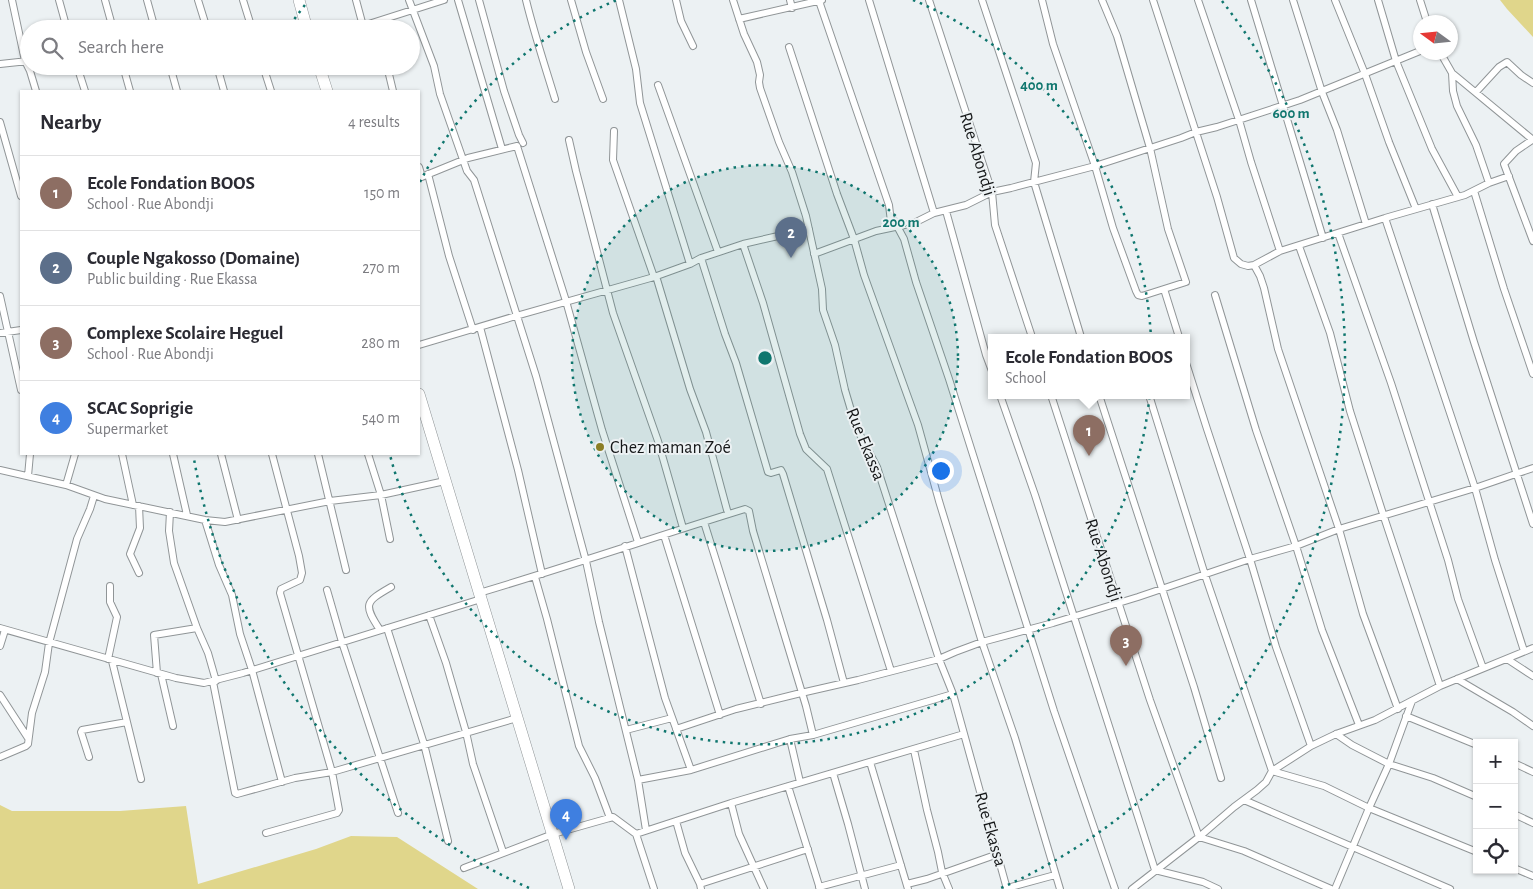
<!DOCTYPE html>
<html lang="en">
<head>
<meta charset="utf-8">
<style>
	body { margin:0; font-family:"Alegreya Sans",sans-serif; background:#f7f7f7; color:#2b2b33 }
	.controls { position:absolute; right:15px; bottom:15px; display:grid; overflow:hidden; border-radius:0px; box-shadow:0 1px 4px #0004 }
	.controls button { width:45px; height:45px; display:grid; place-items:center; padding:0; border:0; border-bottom:1px solid #e1e1e2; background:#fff; color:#2b2b33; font:25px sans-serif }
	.compass { position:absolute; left:1413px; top:15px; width:45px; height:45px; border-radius:50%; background:#fff; box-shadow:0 1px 4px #0004; rotate:285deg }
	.you { position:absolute; left:940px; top:470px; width:18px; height:18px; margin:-12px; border:4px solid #fff; border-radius:50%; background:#1a73e8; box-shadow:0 0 0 8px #1a73e833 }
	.badge { display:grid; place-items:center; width:32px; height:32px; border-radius:50%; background:#8b7f26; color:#fff; font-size:16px; font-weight:700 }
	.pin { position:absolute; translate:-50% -41px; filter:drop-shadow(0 1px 2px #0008) }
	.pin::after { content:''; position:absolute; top:26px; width:18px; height:15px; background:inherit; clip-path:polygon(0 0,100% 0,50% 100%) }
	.popup { position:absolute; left:988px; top:334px; width:202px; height:65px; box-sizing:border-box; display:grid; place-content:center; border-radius:0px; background:#fff; filter:drop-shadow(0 1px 4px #0005); font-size:16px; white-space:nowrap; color:#7c7c81 }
	.popup b { font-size:19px; color:#2b2b33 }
	.popup::after { content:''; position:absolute; left:50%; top:100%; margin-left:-10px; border:10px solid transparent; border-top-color:#fff }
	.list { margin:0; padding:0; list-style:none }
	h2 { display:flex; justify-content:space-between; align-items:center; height:65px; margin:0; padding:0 20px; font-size:21px }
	h2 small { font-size:16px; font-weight:400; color:#7c7c81 }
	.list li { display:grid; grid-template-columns:32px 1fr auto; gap:15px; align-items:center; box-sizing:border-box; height:75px; padding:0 20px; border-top:1px solid #e1e1e2 }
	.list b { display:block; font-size:19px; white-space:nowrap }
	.list p { margin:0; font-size:16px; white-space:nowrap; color:#7c7c81 }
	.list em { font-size:16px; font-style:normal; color:#7c7c81 }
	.icon { flex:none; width:28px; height:28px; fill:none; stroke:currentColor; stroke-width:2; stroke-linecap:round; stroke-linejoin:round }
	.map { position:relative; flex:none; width:1533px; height:889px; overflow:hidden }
	.search { position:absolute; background:#fff; box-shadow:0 1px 4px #0004; left:20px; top:20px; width:400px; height:55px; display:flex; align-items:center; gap:12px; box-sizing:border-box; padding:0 18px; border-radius:28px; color:#7c7c81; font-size:19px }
	.panel { position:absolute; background:#fff; box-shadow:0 1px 4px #0004; left:20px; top:90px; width:400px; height:365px; border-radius:0px }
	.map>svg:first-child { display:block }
	.green { fill:#e0d68b }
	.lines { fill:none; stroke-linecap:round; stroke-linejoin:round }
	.minor-casing { stroke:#909597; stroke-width:8 }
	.trunk-casing { stroke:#909597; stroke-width:12 }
	.minor { stroke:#fff; stroke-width:6 }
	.trunk { stroke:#fff; stroke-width:11 }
	.ring { fill:none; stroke:#0f766e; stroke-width:2.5; stroke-dasharray:2.5 5 }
	.poi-dot { fill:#8b7f26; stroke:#ecf1f3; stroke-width:2 }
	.labels { text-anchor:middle; stroke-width:4; stroke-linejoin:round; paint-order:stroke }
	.street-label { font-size:18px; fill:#151718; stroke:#ecf1f3 }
	.poi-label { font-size:18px; fill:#151718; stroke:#ecf1f3; text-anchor:start }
	.centre { fill:#0f766e; stroke:#ecf1f3; stroke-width:2.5 }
	.ring-label { font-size:15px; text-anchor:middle; font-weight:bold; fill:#0f766e; stroke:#ecf1f3; stroke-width:4; stroke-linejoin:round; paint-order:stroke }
</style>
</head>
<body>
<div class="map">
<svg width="1533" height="889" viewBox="0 0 1533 889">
	<rect width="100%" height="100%" fill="#ecf1f3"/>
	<!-- green -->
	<path class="green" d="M 1500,0 L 1533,0 L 1533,37 L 1507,9 Z
		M 0,805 L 12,811 L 120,811 L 186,806 L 198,884 L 316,849 L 351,836 L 397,837 L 478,889 L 0,889 Z"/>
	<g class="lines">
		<!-- minor casing -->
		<g class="minor-casing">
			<path id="minor" d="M 12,0 L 25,61 L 30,71 L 36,91
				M 59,0 L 67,29
				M 105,0 L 113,29
				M 147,0 L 155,29
				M 198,0 L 207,29
				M 243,0 L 252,29
				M 356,0 L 363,26
				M 409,0 L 434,66 L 440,94 L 467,171 L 474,180 L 536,376 L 586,561 L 599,622 L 638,780 L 646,830
				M 458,0 L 502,149
				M 479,0 L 504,91 L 519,135 L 523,143
				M 526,0 C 534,33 545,66 555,99
				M 571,0 L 586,52 L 603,99
				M 619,0 L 636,69 L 640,103 L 690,264
				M 676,0 L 681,21 L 693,46
				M 733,0 L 744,34 L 757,62 L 760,75 L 759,82 L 760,88 L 779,142 L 792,172 L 806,216 L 822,289 L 823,310 L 835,345 L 845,390 L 856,427 L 877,467 L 939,659 L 953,694 L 1007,889
				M 790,0 L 792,8
				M 869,0 L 934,213
				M 929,0 L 992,192 L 995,225 L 1032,337
				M 982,0 L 1036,163 L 1034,182 L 1081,337
				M 1042,0 L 1053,44 L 1095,166 L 1113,228 L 1136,291 L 1138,295 L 1142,296 L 1186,282 L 1168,229 L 1150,148 L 1117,36 L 1102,0
				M 1153,0 L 1217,197 L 1234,258 L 1241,264 L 1248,266 L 1254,265 L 1280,251 L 1385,218 L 1465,195 L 1489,183 L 1509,176
				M 1198,0 L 1239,120 L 1251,162 L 1280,251
				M 1251,0 L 1323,238
				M 1293,0 L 1322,92 L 1337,130 L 1366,224
				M 1335,0 L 1365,74 L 1389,142 L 1416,209
				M 1378,0 L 1396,61 L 1432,149 L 1458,197
				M 1420,0 L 1427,22
				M 819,1 L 889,205 L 891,222 L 897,226 L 904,239 L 916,282 L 949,379 L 1054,711 L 1115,889
				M 739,19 L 822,0
				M 353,29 L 444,0
				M 789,47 L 837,194 L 854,239 L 864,275 L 918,425 L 939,501 L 982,642 L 1015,738 L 1060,889
				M 1440,52 L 1452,73 L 1453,91 L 1457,106 L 1476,145 L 1489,183
				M 0,64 L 28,61
				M 77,66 L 85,91
				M 123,66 L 130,91
				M 170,66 L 177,91
				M 217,66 L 224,91
				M 263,66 L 271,91
				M 387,66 L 393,91
				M 1452,73 L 1533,140
				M 658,85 L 718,252
				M 1476,92 L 1499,67 L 1507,62 L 1521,75 L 1533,83
				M 0,122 L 21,196
				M 614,131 L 613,160 L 654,277
				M 569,140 L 576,171 L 613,313 L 658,441 L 683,528
				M 1532,140 L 1516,151 L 1504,164 L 1533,241
				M 419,167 L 422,177
				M 428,174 L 449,256 L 473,330
				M 419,178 L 468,158 L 517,146 L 566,301 L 602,430 L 638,542
				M 1474,191 L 1504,289 L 1533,374
				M 1432,204 L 1474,342 L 1533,524
				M 946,211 L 986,355 L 992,371
				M 1385,218 L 1475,488 L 1495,560 L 1524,651
				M 1338,233 L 1391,383 L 1448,560 L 1458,599 L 1483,668
				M 743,244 L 763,303 L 800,434 L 806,449 L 827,469 L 891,671
				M 1299,246 L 1330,333 L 1350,411 L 1384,517 L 1440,686
				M 814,254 L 876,231 L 914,223 L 934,213 L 966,205 L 992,192 L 1011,188 L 1095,166 L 1181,138 L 1196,132 L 1217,127 L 1300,100 L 1420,51
				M 701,258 L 725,334 L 736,363 L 768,472 L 771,473 L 781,470 L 783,474 L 827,620 L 844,683
				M 1254,265 L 1260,276 L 1264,288 L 1278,349 L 1339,529 L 1363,614 L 1398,709
				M 656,276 L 690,389 L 706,432 L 727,510 L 729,514 L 745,509 L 749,511 L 753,531 L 806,706 L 813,735
				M 1164,289 L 1179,337
				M 1215,295 L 1256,430 L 1296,546 L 1322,630 L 1359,725
				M 0,296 L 21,390
				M 480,327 L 518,470 L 542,574
				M 0,333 L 21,330
				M 419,345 L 516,316 L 654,277 L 690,264 L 701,258 L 743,244 L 809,229
				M 1186,363 L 1207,429 L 1250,559 L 1276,647 L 1311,746
				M 1000,395 L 1035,495 L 1155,870 L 1203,882 L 1218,889
				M 1051,395 L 1150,700 L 1199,837 L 1244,851 L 1331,889
				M 1099,395 L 1194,687 L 1221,778
				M 1149,395 L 1205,575 L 1272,771 L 1324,786 L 1369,808 L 1477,852
				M 122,454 L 133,505
				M 173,454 L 187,515
				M 221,454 L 238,520
				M 318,454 L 346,570
				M 368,454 L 381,495 L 390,539
				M 0,470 L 66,485 L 105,499 L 205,520 L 225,522 L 330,501 L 381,495 L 445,481
				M 28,476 L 30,454
				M 66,485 L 75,454
				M 170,512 L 169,531 L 174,563 L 197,628 L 208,653 L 216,681
				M 205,520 L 219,565 L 232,595 L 240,634 L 252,670 L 282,782
				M 704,522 L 761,704
				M 664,535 L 720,715
				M 625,546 L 665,698 L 691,770
				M 139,573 L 130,554 L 140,528 L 139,506
				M 535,577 L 547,619 L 579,746 L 595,778 L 610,818
				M 327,590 L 342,642 L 398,813
				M 479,593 C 563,568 646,540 729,514
				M 429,615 L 446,663 L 466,732 L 473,764 L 503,852
				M 0,628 L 176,678 L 204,683 L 243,673 L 481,599
				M 387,628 L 424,744 L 448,841
				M 380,630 C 363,604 365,602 391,587
				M 0,646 L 5,630
				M 108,659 L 117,617 L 110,602 L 110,586
				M 1507,659 L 1533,676
				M 112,661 L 141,779
				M 157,673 L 154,635 L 197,628
				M 161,674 L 173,726
				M 1457,679 L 1513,712 L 1533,726
				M 213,682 L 235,793 L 237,794 L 295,778 L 332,772 L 517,718
				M 0,695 L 28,738
				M 1406,716 L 1477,745
				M 676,729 L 736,709 L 801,693 L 858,680 L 939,659 L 955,652 L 982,642 L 1053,623 L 1138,597 L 1250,559 L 1296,546 L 1339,529 L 1475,488 L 1533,468
				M 626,730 L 672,718
				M 1336,734 L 1352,745 L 1389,764 L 1433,778 L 1477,797
				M 790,739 L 800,782
				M 914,750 L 927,810 L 938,852 L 942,872 L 949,889
				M 0,757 L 26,746 L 28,744 L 32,713 L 45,672 L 49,643 L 77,539 L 90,509 L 94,496
				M 89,757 L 81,732 L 82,730 L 127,722
				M 870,762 L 908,889
				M 1514,763 L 1533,772
				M 833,773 L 848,824 L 865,889
				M 638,780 L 691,770 L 790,739 L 813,735 L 953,694
				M 788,786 L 820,889
				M 1244,800 L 1450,889
				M 731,803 L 739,834 L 764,889
				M 1514,814 L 1533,823
				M 676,821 L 685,853 L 700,884 L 701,889
				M 266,833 L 337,813 L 339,810 L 332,772 L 280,593 L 281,589 L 300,580 L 302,573 L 299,556 L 272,454
				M 636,834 L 731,803 L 964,734
				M 464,868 L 553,834 L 613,817 L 636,834 L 654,889
				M 1514,868 L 1533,876
				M 700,884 L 808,849
				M 907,884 L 927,879 L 998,854
				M 819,887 L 901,865
				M 1007,888 L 1055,875
				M 1132,889 L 1199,837 L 1234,807 L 1257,790 L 1266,782 L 1272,771 L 1311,746 L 1336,734 L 1375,720 L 1440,686 L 1533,648
				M 1335,889 L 1369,808 L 1389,764 L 1412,701"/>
		</g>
		<!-- trunk casing -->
		<g class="trunk-casing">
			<path id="trunk" d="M 299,0 L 307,29
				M 319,66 L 327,91
				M 419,394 L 569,889"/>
		</g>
		<!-- minor -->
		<use href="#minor" class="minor"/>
		<!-- trunk -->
		<use href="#trunk" class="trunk"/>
	</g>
	<!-- distance rings -->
	<circle cx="765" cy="358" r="193" fill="#0f766e" fill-opacity=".12"/>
	<g class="ring">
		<circle cx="765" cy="358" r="193"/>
		<path d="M420 182A387 387 0 0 1 617 0M913 0A387 387 0 1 1 390 455"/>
		<path d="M529 888A580 580 0 0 1 194 459M290 25A580 580 0 0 1 308 1M1222 1A580 580 0 0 1 1001 888"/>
	</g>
	<!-- markers -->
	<circle class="poi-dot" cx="600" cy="447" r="5"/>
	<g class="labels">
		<!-- street labels -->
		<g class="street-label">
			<text transform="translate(978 154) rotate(73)" y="6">Rue Abondji</text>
			<text transform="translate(866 444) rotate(68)" y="6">Rue Ekassa</text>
			<text transform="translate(1104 560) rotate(72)" y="6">Rue Abondji</text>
			<text transform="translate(991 829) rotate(74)" y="6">Rue Ekassa</text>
		</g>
		<!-- poi labels -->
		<g class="poi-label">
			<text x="610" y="453">Chez maman Zoé</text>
		</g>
	</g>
	<circle cx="765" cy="358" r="8" class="centre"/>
	<g class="ring-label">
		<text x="1039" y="90">400 m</text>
		<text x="1291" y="118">600 m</text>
		<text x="901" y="227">200 m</text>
	</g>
</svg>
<div class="controls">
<button>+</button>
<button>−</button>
<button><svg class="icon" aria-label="locate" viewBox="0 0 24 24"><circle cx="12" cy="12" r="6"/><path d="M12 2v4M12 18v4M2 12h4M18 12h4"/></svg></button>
</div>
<svg class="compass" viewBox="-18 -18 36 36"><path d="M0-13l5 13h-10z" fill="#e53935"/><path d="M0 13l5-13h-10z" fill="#7c7c81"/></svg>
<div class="you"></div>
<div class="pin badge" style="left:1089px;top:456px;background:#8d6e63">1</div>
<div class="popup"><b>Ecole Fondation BOOS</b>School</div>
<div class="pin badge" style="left:791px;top:258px;background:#5c6f8a">2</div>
<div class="pin badge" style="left:1126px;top:666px;background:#8d6e63">3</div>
<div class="pin badge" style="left:566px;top:840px;background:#3f7fe0">4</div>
<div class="search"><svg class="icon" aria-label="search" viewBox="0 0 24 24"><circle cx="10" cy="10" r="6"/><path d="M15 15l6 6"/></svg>Search here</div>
<section class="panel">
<h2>Nearby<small>4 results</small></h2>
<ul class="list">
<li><span class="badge" style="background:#8d6e63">1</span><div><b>Ecole Fondation BOOS</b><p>School · Rue Abondji</p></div><em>150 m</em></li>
<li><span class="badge" style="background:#5c6f8a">2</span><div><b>Couple Ngakosso (Domaine)</b><p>Public building · Rue Ekassa</p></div><em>270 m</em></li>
<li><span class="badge" style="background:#8d6e63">3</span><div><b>Complexe Scolaire Heguel</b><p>School · Rue Abondji</p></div><em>280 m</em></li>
<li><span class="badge" style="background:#3f7fe0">4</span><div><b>SCAC Soprigie</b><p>Supermarket</p></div><em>540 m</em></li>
</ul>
</section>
</div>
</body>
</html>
